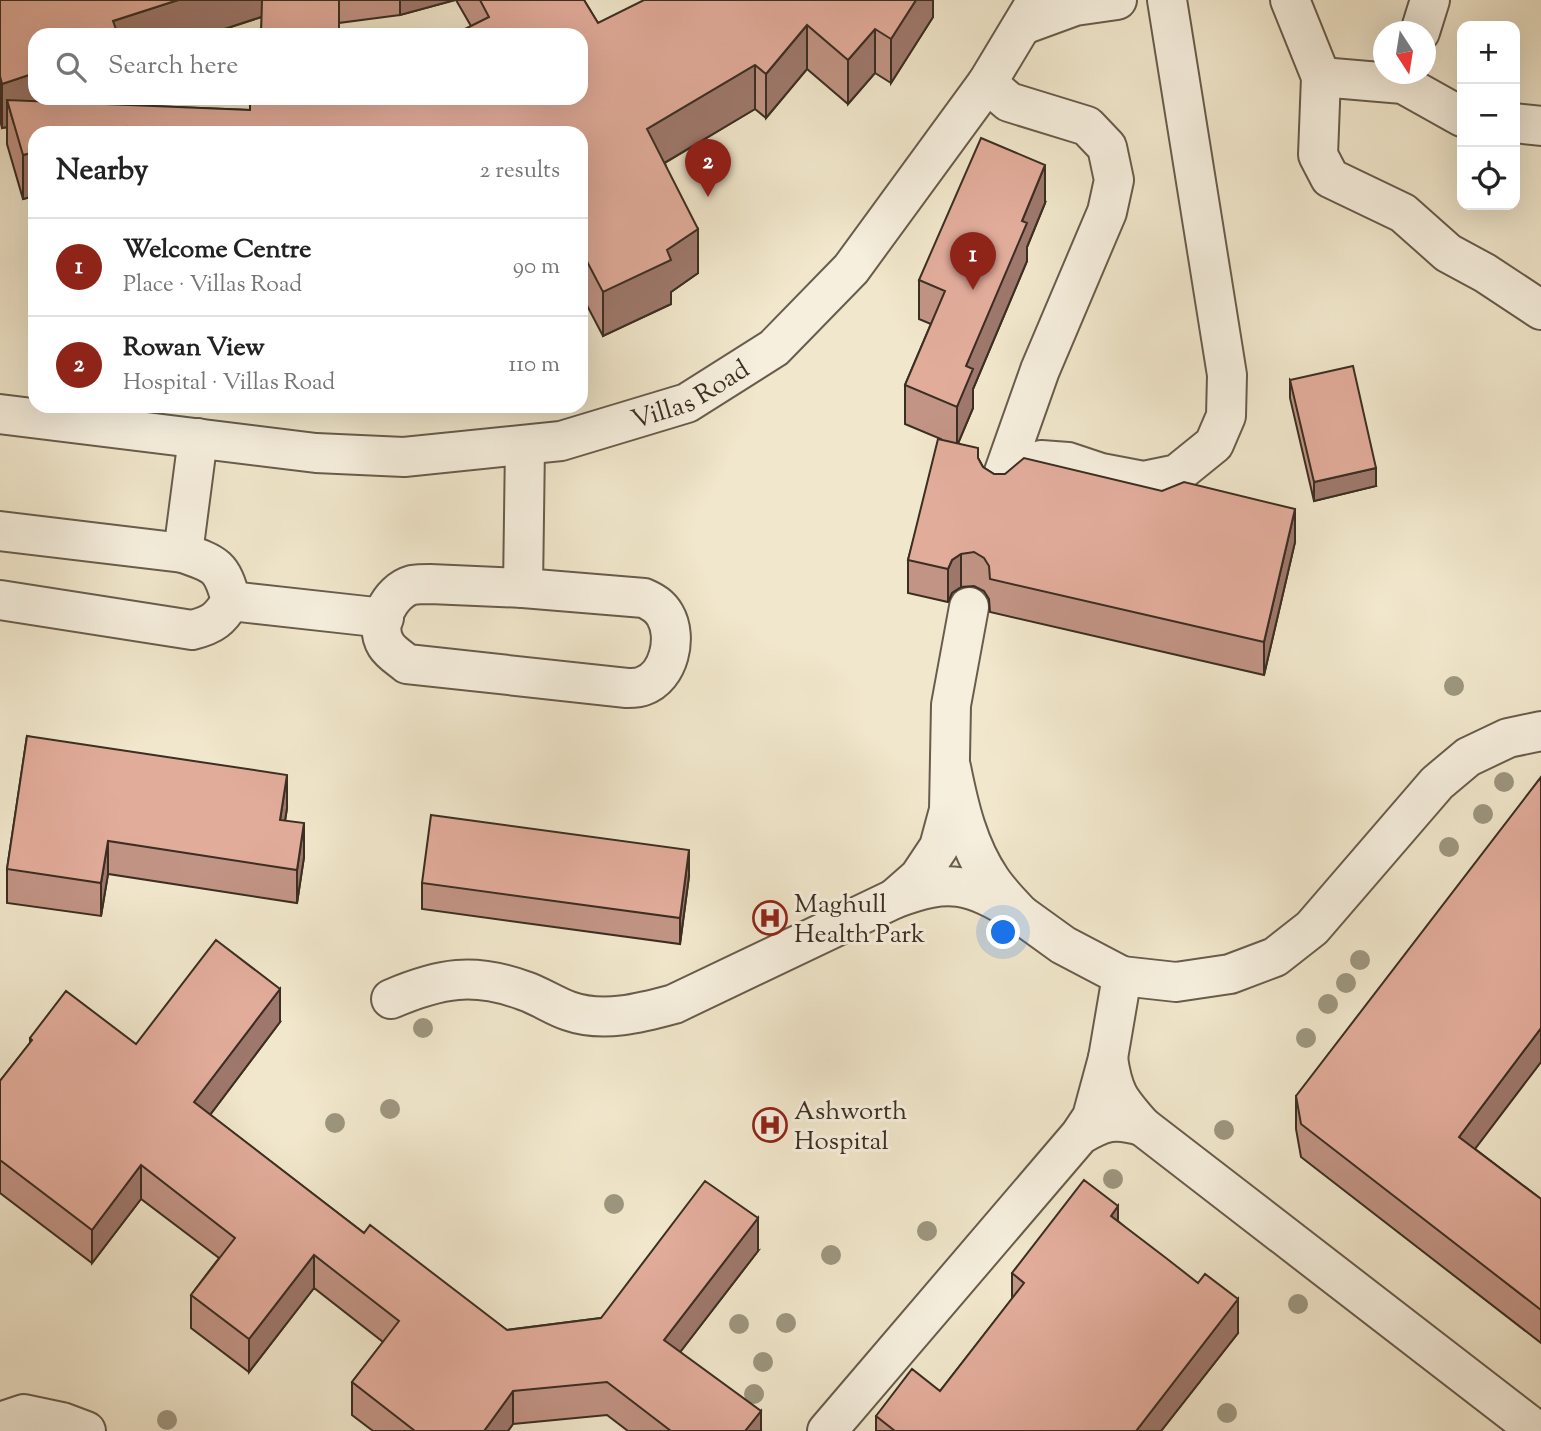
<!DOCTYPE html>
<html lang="en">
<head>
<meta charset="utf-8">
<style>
	body { margin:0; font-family:"Sorts Mill Goudy",serif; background:#f2f2f2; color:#222 }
	.controls { position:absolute; right:21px; top:21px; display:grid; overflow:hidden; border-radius:14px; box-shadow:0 7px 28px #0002 }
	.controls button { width:63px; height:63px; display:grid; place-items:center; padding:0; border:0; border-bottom:2px solid #e0e0e0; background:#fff; color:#222; font:35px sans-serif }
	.compass { position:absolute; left:1373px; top:21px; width:63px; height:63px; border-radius:50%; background:#fff; box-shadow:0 7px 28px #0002; rotate:168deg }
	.you { position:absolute; left:1004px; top:933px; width:24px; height:24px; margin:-18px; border:5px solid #fff; border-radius:50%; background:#1a73e8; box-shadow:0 0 0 10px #1a73e833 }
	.badge { display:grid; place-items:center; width:46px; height:46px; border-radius:50%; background:#8f2418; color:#fff; font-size:23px; font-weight:700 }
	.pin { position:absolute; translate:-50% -58px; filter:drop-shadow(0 2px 4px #0008) }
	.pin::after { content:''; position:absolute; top:37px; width:24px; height:21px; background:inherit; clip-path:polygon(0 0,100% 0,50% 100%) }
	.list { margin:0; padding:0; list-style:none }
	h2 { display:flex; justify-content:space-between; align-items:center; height:91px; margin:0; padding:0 28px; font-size:30px }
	h2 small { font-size:23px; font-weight:400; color:#767676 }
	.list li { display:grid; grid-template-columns:46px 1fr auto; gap:21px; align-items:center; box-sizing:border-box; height:98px; padding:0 28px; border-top:2px solid #e0e0e0 }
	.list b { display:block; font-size:26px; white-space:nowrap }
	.list p { margin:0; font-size:23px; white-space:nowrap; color:#767676 }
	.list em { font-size:23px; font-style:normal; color:#767676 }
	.icon { flex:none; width:38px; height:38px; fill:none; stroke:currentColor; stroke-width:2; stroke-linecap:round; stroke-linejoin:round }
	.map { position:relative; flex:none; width:1541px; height:1431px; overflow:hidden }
	.search { position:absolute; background:#fff; box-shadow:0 7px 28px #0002; left:28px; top:28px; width:560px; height:77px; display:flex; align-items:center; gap:18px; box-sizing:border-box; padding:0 24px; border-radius:21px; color:#767676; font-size:26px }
	.panel { position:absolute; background:#fff; box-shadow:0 7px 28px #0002; left:28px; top:126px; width:560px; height:287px; border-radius:21px }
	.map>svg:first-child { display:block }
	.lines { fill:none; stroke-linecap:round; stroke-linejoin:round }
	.minor-casing { stroke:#685c4c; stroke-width:42 }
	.minor { stroke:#f6efde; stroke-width:38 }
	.tree { fill:#9d967f }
	.wall { fill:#c29485; stroke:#3b2e22; stroke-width:2 }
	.shaded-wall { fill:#9e786c; stroke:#3b2e22; stroke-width:2 }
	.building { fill:#e2ac9b; stroke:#3b2e22; stroke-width:2 }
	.labels { text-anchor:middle; stroke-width:6; stroke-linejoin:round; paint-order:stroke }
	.street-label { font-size:26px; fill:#3b2e22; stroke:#f6efde }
	.poi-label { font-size:26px; fill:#3b2e22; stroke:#f6efde; text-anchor:start }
</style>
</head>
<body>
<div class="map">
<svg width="1541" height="1431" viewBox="0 0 1541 1431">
	<rect width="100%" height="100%" fill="#f1e7cc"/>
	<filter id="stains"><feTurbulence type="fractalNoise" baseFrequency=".00286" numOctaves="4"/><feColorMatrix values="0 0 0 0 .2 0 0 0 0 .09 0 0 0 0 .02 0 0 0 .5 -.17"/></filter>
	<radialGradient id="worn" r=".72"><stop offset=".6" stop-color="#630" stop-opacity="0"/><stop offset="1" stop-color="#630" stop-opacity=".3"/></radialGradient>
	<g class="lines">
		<!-- minor casing -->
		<g class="minor-casing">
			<g id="minor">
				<path d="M 1290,0 L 1321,77 L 1318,155 L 1330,178 L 1403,213 L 1448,253 L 1485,273 L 1541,310"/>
				<path d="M 1023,25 L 1075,6 L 1117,0"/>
				<path d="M 1420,32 L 1430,0"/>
				<path d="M 1321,77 L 1403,84 L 1462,117"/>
				<path d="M 987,83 L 1009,102 L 1087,126 L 1107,147 L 1114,180 L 1107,212 L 1040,370 L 999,486 L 1016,468 L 1041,460 L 1068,462 L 1101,473 L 1143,481 L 1177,474 L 1214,444 L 1226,416 L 1227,375 L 1167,0"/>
				<path d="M 1515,123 L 1541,126"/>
				<path id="s1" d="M 0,414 L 316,453 L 404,457 L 561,441 L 687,403 L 774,348 L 851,269 L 987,83 L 1037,0"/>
				<path d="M 0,531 L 183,553 C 216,564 222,566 231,601 C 220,619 213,625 192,630 L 0,600"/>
				<path d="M 183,553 L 198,438"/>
				<path d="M 430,584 L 523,588 L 644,598 C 653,602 660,606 665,615 C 678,637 669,677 643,686 C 639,688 632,688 627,688 L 407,664 C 400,658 391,653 386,645 C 373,624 390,591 412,585 C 418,584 424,584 430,584 Z"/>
				<path d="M 523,588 L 525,445"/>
				<path d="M 231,601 L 384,618"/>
				<path d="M 951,767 C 959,807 968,846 991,880 C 999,892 1010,903 1020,914 C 969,883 950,878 894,899 L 919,877 L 939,847 L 949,810 L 951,705 L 969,607"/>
				<path d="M 1020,914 L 1063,945 L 1122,976"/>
				<path d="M 391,999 C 440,978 474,972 525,991 C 540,996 554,1006 569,1011 C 603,1023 641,1013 674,1004 L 894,899"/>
				<path d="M 1108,1058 L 1122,976 L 1176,982 L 1230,974 L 1275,957 L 1312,928 L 1437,783 L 1468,757 L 1508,738 L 1541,731"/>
				<path d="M 1142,1126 L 1537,1431"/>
				<path d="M 0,1422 L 24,1414 L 62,1422 L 86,1431"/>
				<path d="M 827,1431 L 1080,1135 L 1092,1117 L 1108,1058 C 1113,1093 1119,1100 1142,1126 C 1114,1118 1104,1121 1080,1135"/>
			</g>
		</g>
		<!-- minor -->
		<use href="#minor" class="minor"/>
	</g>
	<!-- trees -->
	<g class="tree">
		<circle cx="1454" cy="686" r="10"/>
		<circle cx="1504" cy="782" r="10"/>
		<circle cx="1483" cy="814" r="10"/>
		<circle cx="1449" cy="847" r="10"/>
		<circle cx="1360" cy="960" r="10"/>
		<circle cx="1346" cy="983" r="10"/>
		<circle cx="1328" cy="1004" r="10"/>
		<circle cx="423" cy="1028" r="10"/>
		<circle cx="1306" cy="1038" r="10"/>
		<circle cx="390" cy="1109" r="10"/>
		<circle cx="335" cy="1123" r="10"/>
		<circle cx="1224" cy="1130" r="10"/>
		<circle cx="1113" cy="1179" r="10"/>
		<circle cx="614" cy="1204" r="10"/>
		<circle cx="927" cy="1231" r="10"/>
		<circle cx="831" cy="1255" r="10"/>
		<circle cx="1298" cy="1304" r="10"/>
		<circle cx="786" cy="1323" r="10"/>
		<circle cx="739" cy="1324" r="10"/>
		<circle cx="763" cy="1362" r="10"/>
		<circle cx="754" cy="1394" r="10"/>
		<circle cx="1227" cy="1413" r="10"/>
		<circle cx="167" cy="1420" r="10"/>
	</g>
	<!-- wall -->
	<path class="wall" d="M 0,0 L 455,0 L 400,15 L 339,23 L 339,35 L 261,35 L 262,17 L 206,35 L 35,35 L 77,103 L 250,110 L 581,98 L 471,26 L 456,0 L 584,0 L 598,23 L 933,0 L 933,17 L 891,83 L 875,73 L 848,104 L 807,69 L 766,118 L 755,109 L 665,163 L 698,273 L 671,292 L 671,304 L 603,336 L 581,294 L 581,133 L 35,133 L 35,196 L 23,199 L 7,144 L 7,127 L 2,128 L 0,120 Z
		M 1045,203 L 1027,247 L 1027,261 L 973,389 L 973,408 L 958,443 L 978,458 L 983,467 L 994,474 L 1295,542 L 1264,675 L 990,612 L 989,599 L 984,591 L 974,586 L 961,587 L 952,593 L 948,602 L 908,593 L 908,560 L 941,439 L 905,424 L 905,385 L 931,324 L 919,319 L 919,280 Z
		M 1290,380 L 1376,486 L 1314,501 L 1290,398 Z
		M 27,736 L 287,808 L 285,821 L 304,857 L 297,903 L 108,874 L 101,916 L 7,903 L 7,869 Z
		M 689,876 L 680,944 L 422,909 L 422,883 Z
		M 280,1022 L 210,1115 L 364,1233 L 507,1330 L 601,1318 L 758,1251 L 680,1352 L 761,1431 L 628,1431 L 607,1415 L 513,1424 L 508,1431 L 373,1431 L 352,1415 L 352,1382 L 383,1342 L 314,1288 L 249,1372 L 191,1328 L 191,1295 L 219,1258 L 141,1199 L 92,1263 L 0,1193 L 0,1081 L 30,1043 L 30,1038 L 136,1044 Z
		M 1296,1096 L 1475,1149 L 1541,1199 L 1541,1343 L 1301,1157 L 1296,1129 Z
		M 1118,1221 L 1238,1333 L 1161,1431 L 876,1431 L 876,1416 L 940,1391 L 1012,1299 L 1012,1273 Z"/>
	<!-- shaded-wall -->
	<path class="shaded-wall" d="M 178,0 L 264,0 L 264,16 L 206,35 L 113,35 L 113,21 Z
		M 400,0 L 455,0 L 400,15 Z
		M 916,0 L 933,0 L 933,17 L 891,83 L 891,39 Z
		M 807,25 L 807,69 L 766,118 L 766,74 Z
		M 875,29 L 875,73 L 848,104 L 848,60 Z
		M 755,65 L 755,109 L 647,173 L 647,129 Z
		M 35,73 L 35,98 L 92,98 L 14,124 L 7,100 L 7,127 L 2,128 L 2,84 Z
		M 127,127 L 127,133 L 104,133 Z
		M 35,152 L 35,196 L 23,199 L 23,155 Z
		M 1045,165 L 1045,203 L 1027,247 L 1027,261 L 973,389 L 973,408 L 957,446 L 957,407 L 966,366 L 1022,221 Z
		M 698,229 L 698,273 L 671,292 L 671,304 L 603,336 L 603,292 Z
		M 1376,468 L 1376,486 L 1314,501 L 1314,482 Z
		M 1295,509 L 1295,542 L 1264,675 L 1264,642 Z
		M 961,554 L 961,587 L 952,593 L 948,602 L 948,569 L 952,560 Z
		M 287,775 L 287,808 L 280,853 L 280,820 Z
		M 304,823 L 304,857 L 297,903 L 297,870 Z
		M 108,841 L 108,874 L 101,916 L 101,883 Z
		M 689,850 L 689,876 L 680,944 L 680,918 Z
		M 280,989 L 280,1022 L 194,1136 L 194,1102 Z
		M 1541,1028 L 1541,1062 L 1459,1170 L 1459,1137 Z
		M 141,1165 L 141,1199 L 92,1263 L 92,1230 Z
		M 1118,1206 L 1118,1239 L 1111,1216 Z
		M 758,1218 L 758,1251 L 664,1373 L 664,1340 Z
		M 314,1255 L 314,1288 L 249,1372 L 249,1339 Z
		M 1238,1299 L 1238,1333 L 1161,1431 L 1136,1431 Z
		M 513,1391 L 513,1424 L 508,1431 L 484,1431 Z
		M 761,1411 L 761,1431 L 745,1431 Z"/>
	<!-- building -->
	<path class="building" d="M 0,0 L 178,0 L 113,21 L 118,35 L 35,35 L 35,73 L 2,84 L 0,76 Z
		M 262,0 L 339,0 L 339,35 L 261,35 Z
		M 480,0 L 584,0 L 598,23 L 644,0 L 916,0 L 891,39 L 875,29 L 848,60 L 807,25 L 766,74 L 755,65 L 647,129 L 698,229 L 667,250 L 671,260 L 603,292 L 581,250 L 581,133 L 127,133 L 127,127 L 104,133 L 35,133 L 35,152 L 23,155 L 7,100 L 250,110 L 250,98 L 581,98 L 581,35 L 453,35 L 489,17 Z
		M 981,138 L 1045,165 L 1022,221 L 1027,223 L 966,366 L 973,369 L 957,407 L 905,385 L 945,291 L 919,280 Z
		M 1353,366 L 1376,468 L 1314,482 L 1290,380 Z
		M 938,439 L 978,448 L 978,458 L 983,467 L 994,474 L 1005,474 L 1024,458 L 1162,491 L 1184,482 L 1295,509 L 1264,642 L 990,579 L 989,566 L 984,558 L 974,552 L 961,554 L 952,560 L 948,569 L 908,560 Z
		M 27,736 L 287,775 L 280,820 L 304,823 L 297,870 L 108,841 L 101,883 L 7,869 Z
		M 1541,777 L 1541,1028 L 1459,1137 L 1541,1199 L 1541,1310 L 1301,1124 L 1296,1096 Z
		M 431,815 L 689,850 L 680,918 L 422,883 Z
		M 216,940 L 280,989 L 194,1102 L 364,1233 L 370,1225 L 507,1330 L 601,1318 L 705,1181 L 758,1218 L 664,1340 L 761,1411 L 745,1431 L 671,1431 L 607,1382 L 513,1391 L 484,1431 L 415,1431 L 352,1382 L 399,1321 L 314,1255 L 249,1339 L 191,1295 L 235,1238 L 141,1165 L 92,1230 L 0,1160 L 0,1081 L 32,1040 L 30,1038 L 66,991 L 136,1044 Z
		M 1084,1180 L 1118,1206 L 1111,1216 L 1166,1258 L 1198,1283 L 1205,1274 L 1238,1299 L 1136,1431 L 895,1431 L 876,1416 L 912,1369 L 940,1391 L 1024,1283 L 1012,1273 Z"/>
	<!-- icons -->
	<defs>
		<g id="hospital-ring" transform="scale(1.75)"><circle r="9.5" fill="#f6efde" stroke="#8f2418" stroke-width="1.5"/><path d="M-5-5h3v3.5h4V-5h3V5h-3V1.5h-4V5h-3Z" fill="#8f2418"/></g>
	</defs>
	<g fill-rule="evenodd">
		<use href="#hospital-ring" x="770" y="918"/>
		<use href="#hospital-ring" x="770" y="1125"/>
	</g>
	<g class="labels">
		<!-- street labels -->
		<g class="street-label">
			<text dy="9" stroke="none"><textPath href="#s1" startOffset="702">Villas Road</textPath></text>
		</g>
		<!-- poi labels -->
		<g class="poi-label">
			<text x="794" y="912">Maghull<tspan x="794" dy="30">Health Park</tspan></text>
			<text x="794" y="1119">Ashworth<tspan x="794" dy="30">Hospital</tspan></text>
		</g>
	</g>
	<rect width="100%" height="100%" filter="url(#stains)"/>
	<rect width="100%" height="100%" fill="url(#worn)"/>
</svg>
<div class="controls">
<button>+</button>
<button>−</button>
<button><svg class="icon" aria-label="locate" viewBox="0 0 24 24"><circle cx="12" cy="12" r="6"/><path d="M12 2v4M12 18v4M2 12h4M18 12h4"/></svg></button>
</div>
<svg class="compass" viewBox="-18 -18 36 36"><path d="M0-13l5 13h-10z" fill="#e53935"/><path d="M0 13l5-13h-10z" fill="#767676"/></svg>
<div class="you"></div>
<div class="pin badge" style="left:973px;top:290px">1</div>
<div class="pin badge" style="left:708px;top:197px">2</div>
<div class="search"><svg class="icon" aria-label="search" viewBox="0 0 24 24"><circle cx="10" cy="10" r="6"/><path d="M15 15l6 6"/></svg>Search here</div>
<section class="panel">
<h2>Nearby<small>2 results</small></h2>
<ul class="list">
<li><span class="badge">1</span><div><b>Welcome Centre</b><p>Place · Villas Road</p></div><em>90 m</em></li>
<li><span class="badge">2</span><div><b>Rowan View</b><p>Hospital · Villas Road</p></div><em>110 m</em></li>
</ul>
</section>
</div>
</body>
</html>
